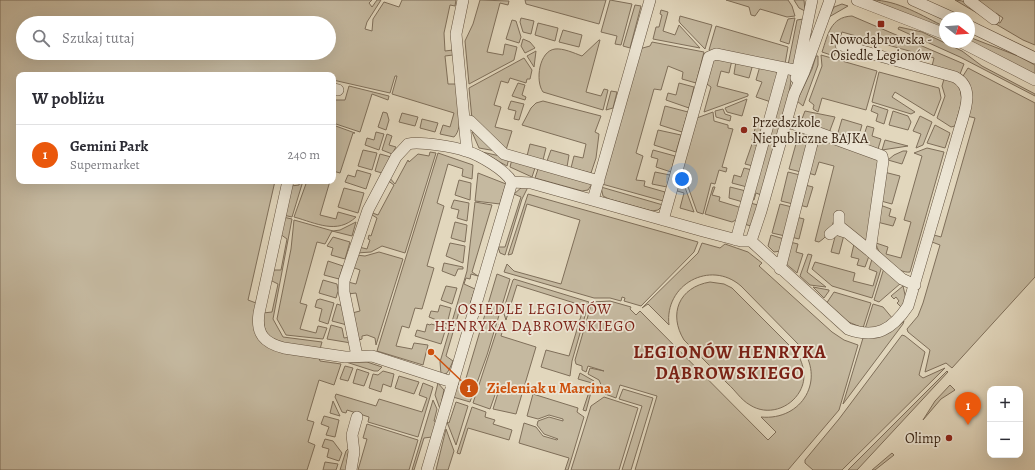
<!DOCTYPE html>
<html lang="pl">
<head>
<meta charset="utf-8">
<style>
	body { margin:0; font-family:Alegreya,serif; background:#f2f2f3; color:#2b2b33 }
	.controls { position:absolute; right:12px; bottom:12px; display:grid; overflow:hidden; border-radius:8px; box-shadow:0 4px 16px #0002 }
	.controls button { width:36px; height:36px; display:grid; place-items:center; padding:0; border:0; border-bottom:1px solid #e1e1e2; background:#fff; color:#2b2b33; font:20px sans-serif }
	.compass { position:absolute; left:939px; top:12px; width:36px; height:36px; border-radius:50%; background:#fff; box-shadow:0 4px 16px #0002; rotate:107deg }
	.you { position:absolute; left:682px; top:179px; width:14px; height:14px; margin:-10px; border:3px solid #fff; border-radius:50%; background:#1a73e8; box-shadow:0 0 0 6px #1a73e833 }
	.badge { display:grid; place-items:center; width:26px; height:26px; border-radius:50%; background:#ea580c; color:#fff; font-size:13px; font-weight:700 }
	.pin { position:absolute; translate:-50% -33px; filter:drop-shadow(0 1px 2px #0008) }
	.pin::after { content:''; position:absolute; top:21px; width:14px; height:12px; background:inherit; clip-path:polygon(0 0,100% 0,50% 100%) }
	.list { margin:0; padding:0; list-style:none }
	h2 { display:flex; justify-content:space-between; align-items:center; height:52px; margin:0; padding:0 16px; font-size:17px }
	h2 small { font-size:13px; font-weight:400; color:#7c7c81 }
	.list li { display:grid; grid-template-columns:26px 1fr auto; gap:12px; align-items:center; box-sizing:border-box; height:60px; padding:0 16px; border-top:1px solid #e1e1e2 }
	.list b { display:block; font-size:15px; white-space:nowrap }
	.list p { margin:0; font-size:13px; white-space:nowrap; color:#7c7c81 }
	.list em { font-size:13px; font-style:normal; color:#7c7c81 }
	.icon { flex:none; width:22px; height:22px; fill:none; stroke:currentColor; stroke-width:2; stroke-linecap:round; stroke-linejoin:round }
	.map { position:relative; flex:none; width:1035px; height:470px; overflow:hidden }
	.search { position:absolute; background:#fff; box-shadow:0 4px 16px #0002; left:16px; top:16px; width:320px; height:44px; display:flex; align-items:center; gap:10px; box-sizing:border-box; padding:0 14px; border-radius:22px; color:#7c7c81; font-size:15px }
	.panel { position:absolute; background:#fff; box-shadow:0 4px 16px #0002; left:16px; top:72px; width:320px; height:112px; border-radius:8px }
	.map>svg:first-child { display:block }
	.green { fill:#c5b9a0; stroke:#7f6f5a; fill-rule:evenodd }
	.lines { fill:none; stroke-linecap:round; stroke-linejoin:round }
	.minor-casing { stroke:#63523f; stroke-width:12 }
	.minor { stroke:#ece5d4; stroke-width:11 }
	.poi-dot { fill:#8f2418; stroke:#ece5d4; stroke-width:1.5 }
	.labels { text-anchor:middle; stroke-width:3.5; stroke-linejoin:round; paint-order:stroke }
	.poi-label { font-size:14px; fill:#392515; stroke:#ece5d4 }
	.neighbourhood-label { font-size:15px; letter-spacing:1px; fill:#7a1f14; stroke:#ece5d4 }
	.district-label { font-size:18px; font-weight:bold; letter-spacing:1px; fill:#7a1f14; stroke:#ece5d4 }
	.leader { fill:none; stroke:#ce510d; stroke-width:1.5 }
	.callout-dot { fill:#ce510d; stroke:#ece5d4; stroke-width:1.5 }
	.mark-label { font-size:12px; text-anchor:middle; font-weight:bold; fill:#fff }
	.callout-label { font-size:15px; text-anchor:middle; font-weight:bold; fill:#ce510d; stroke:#ece5d4; stroke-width:3.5; stroke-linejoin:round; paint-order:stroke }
</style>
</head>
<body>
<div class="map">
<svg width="1035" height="470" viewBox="0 0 1035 470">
	<rect width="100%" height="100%" fill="#e2d7bd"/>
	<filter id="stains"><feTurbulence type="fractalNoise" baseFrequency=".005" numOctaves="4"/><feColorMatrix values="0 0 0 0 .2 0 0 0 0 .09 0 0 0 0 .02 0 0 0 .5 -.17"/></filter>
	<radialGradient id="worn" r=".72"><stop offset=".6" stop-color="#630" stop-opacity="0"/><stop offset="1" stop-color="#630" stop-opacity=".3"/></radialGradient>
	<!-- green -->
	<path class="green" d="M 0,0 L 372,0 L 369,3 L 372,7 L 377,0 L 381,0 L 367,22 L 365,29 L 372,31 L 373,19 L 384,2 L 399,7 L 402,0 L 456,0 L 455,6 L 450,5 L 444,33 L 445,51 L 453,50 L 453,55 L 445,56 L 448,84 L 456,84 C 457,99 465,126 454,137 L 440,134 L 443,125 L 450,127 L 454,113 L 392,94 L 397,76 L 395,76 L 390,93 L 333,80 L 333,75 L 19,75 L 19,181 L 275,181 L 248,300 L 256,303 L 257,334 L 319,358 L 320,361 L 341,364 L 334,385 L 319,380 L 307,420 L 314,422 L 308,442 L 315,445 L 307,470 L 0,470 ZM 23,23 L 329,23 L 329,53 L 23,53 Z
		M 480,0 L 509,1 L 508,5 L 500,3 L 487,52 L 503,55 L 505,44 L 517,47 L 514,60 L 469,84 L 465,41 L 473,24 Z
		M 525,0 L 606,0 L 599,24 L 526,4 Z
		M 610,0 L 632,4 L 621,45 L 615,44 L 617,36 L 601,32 Z
		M 726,0 L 788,0 L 792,6 L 795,16 L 787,17 L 760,9 L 755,16 L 751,15 L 749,7 Z
		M 794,0 L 804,0 L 805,11 L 799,8 Z
		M 872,0 C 897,0 923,16 945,27 L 945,30 Z
		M 955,0 C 973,0 983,19 1000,23 L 1003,18 L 996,13 L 994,15 L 972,0 L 1035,0 L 1035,45 L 1023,40 Z
		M 842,4 L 848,6 L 829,17 L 834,7 Z
		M 635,5 L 641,6 L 640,10 L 630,48 L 623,46 Z
		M 661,10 L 668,12 L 663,31 L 675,35 L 679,25 L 700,48 L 653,39 L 656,27 L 659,27 L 662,15 L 660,14 Z
		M 680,16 L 712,25 L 705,49 L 680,23 L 679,21 Z
		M 852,16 L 964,64 L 960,74 L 932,66 L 934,58 L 842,32 L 834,56 L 822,52 C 828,35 830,17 852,16 Z
		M 521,18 L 534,21 L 531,34 L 523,32 L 520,22 Z
		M 795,18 L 789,44 L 780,41 L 788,19 Z
		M 803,19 L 794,65 L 788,65 L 797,20 Z
		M 512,20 L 516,21 L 521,37 L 519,43 L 506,39 Z
		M 538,23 L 558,28 L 555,41 L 535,35 Z
		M 716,26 L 788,47 L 785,64 L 709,50 Z
		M 899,27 L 922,32 L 962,51 L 982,66 L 1035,94 L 1035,96 L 960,57 L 898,29 Z
		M 563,30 L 582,35 L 579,47 L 559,42 Z
		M 969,37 L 1018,56 L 1035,65 L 1035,75 L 969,42 Z
		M 523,39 L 530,42 L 535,48 L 525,53 L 521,46 Z
		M 599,40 L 600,40 L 586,92 L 601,96 L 604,89 L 608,90 L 603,110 L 543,92 C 535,81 539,51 555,49 C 563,48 574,53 582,56 Z
		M 652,42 L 704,52 L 696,83 L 682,79 L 683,72 L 668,66 L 661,90 L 654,89 L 636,153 L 643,156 L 636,180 L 645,181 L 644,186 L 665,192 L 663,201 L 602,184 L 639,49 L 650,46 Z
		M 536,51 L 534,67 L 527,56 Z
		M 821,55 L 877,71 L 866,110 L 822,98 L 818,112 L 813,109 L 814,105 L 809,101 L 822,66 Z
		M 816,56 L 818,56 L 818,65 L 803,106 L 797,101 L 812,69 Z
		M 524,58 L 532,70 L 530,79 L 527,79 L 526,83 L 510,78 L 508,83 L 501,81 L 494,105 L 501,107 L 495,127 L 512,131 L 506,150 L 472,119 L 469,88 Z
		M 719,58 L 732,60 L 729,73 L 721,71 L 717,86 L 748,94 L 748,96 L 704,112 L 711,87 L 704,82 L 710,61 Z
		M 736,61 L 753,64 L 749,78 L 734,74 Z
		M 760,66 L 779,73 L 771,102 L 756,97 L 762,82 L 756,80 Z
		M 968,68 L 1035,103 L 1035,277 L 952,368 L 946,363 L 925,372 L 930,350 L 908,332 L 907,329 L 918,316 L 923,303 L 940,245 L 932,242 L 934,235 L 941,237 L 975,118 L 967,116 L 963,76 Z
		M 879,72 L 939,88 L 941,98 L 934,116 L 895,92 L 892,97 L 915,112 L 911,114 L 872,102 Z
		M 786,73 L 792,74 L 789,93 L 761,195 L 756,193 L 754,200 L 751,199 Z
		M 944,79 L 949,79 L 960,86 L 962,101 L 955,126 L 951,127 L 937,118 L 945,96 L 942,86 Z
		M 518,83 L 525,85 L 522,95 L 526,97 L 525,100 L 512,96 Z
		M 679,83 L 694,87 L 689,108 L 666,100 L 668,93 L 676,95 Z
		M 349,86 L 389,96 L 388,100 L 372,94 L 360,132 L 333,123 L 333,100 L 345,100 Z
		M 611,91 L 617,92 L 613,108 L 606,110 Z
		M 747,99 L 742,116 L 727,112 L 725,108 Z
		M 511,101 L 524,104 L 519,120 L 514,119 L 516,111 L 508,109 Z
		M 543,101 L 601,116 L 595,132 L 599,134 L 596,158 L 591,173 L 571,168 L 574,156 L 583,158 L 586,144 L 522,125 L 531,108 L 536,103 Z
		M 873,105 L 888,110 L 884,124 L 876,121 L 878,114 L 871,111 Z
		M 665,106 L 688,112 L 682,132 L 660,125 Z
		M 723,109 L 725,114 L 731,116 L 730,121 L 716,117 L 715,111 Z
		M 805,111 L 835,117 L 829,133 L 800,124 Z
		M 893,111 L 908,116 L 911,122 L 908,130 L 889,125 Z
		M 383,112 L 387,113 L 389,120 L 386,130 L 378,127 Z
		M 713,112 L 714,121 L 728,125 L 728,128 L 733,129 L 722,167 L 727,168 L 726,172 L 719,170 L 715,184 L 711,183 L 703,214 L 697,212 L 681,167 L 694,119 Z
		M 402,113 L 418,117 L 415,126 L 399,122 Z
		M 920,116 L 932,122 L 923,145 L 916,148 L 921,134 L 913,131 Z
		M 422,119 L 438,123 L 435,132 L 420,128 Z
		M 842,119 L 862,125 L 857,142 L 837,136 Z
		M 757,121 L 765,122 L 760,143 L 752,140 Z
		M 333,125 L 355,133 L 353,133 L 340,173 L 333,171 Z
		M 935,125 L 950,133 L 945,148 L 927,143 Z
		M 867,126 L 874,128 L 872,136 L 881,139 L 878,149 L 861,144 Z
		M 658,130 L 681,135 L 676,152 L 654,145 Z
		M 376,132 L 384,134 L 379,150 L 365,145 L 367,138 L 374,140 Z
		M 472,132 L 477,132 L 496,151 L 479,148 Z
		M 387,134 L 392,136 L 389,145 L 396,147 L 392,154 L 382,150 Z
		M 804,134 L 811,136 L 801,172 L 789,169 L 797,140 L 802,141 Z
		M 817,137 L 879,157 L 867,242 L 844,226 L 842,212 L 836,211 C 833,225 831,234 819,242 L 815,241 L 834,166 L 819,162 L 815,175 L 808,173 Z
		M 885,140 L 908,146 L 882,150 Z
		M 530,144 L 546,148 L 543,160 L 527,156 Z
		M 752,144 L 759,146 L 753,166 L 745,164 Z
		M 927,148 L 944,152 L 910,272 C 898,274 877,255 876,243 L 888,247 L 886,254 L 901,258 L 911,222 L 904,220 L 922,156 L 914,153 Z
		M 363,150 L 377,153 L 372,170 L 358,166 Z
		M 551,150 L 569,155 L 567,167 L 547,161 Z
		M 653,150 L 675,156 L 671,172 L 656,167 L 658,159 L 651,157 Z
		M 903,151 L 907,151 L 902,164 L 888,160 L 894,155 Z
		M 430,152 L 436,153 L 405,253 L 382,246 L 371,252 L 357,253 L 359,247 L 367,249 L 370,240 L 368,239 L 369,235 L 371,236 L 377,218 L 369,213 L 370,212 L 378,215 L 394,185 L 387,180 L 389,177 L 395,184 L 408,160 L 409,162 L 418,154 L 429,156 Z
		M 482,152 L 509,158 L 507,166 Z
		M 438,153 L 473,165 L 472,179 L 462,176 L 463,169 L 448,164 L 437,203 L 444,206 L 427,266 L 434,268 L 422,309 L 415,308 L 409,328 L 402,326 L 396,346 L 412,349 L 414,343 L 428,345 L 423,365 L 377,351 Z
		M 380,154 L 391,157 L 382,173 L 375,171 Z
		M 512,159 L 536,165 L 532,177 L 510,167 Z
		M 539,166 L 592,184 L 588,190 L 582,191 L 535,178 Z
		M 744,168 L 752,170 L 747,187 L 732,183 L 734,175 L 741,177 Z
		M 357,170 L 371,174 L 366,189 L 345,182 L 348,175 L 355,177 Z
		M 679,171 L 694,212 L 680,208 L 684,193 L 674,190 Z
		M 655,172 L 670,175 L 667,187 L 652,184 Z
		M 788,172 L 800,175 L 793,204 L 781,201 Z
		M 884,172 L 900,176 L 892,204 L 881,201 Z
		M 478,173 L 506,184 L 500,204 L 475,201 Z
		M 459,180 L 471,183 L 470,200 L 455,195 Z
		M 300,181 L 303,181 L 292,217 L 283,215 L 291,186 L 299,185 Z
		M 307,181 L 330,181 L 320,215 L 336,219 L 338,212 L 356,217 C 337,235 316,223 294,217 Z
		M 805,185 L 813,187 L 807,207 L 799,205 Z
		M 522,187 L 528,187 L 522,199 L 505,255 L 500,253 L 498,247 L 505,247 L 521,197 L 514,194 Z
		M 601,187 L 663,205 L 658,210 L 652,211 L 609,199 L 603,196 Z
		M 713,187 L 715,187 L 712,195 L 720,197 L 719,201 L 742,208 L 738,219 L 732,222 L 705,214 Z
		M 730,187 L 746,191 L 743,202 L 729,198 Z
		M 344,188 L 364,193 L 358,213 L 338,207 Z
		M 528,194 L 698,242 L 694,252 L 641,306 L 624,301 L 625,298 L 622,297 L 621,301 L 610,298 L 594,298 L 504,272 L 507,264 L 514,271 L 561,284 L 580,220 L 527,204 L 512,254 L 508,255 Z
		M 454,200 L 469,203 L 467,221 L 457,218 L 459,210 L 451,208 Z
		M 475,202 L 492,205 L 472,272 L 478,276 L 471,274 L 470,279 L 466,278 L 464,284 L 475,289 L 469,307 L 461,305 L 446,356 L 453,361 L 449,370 L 446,374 L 441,374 L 440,362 L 467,271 Z
		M 750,203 L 758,205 L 751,226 L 744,224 Z
		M 780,204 L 792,207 L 785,236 L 772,233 Z
		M 880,205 L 891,209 L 889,216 L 896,218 L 893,226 L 877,222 Z
		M 283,217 L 292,219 L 273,319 L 283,337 L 322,342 L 320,349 C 304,346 268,347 264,326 C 263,322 264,317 263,313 L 272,312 L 278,284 L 270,280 L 272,270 L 281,270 L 287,239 L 280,234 Z
		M 796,217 L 804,219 L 799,239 L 791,237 Z
		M 294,220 L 333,231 L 340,230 L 356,222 L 352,236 L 332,231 L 325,244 L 317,242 L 300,303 L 307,305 L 300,329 L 316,333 L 318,326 L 327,328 L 323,339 L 286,335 L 277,319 L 291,249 Z
		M 455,222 L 467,225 L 465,242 L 451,238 Z
		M 836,233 L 844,235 L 839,254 L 831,252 Z
		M 771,235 L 784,239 L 781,251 L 774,252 L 768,246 Z
		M 333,237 L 350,242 L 345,259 L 331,255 L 333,248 L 327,246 Z
		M 790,242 L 798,244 L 796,252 L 803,254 L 797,273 L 785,263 Z
		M 450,243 L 465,246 L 463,263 L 446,256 Z
		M 702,243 L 720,248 L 725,244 L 748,252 L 762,263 L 759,266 L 832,332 L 844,340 L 858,345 L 839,410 L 788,470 L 635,470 L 657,396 L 620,385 L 616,398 L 605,394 L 599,380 L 588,374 L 590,368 L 604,371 L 588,366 L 586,372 L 582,370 L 582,366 L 576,364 L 575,360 L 592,302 L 610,301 L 631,307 L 630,309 L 636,315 L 640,311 L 768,440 L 776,432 L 761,417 C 802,421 827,379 800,346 L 741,286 C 710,259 664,285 669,325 L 648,304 L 642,308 L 698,253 Z
		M 854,244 L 869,256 L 865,267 L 857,265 L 859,259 L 851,257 Z
		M 379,252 L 403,259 L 376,345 L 375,338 L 367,335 L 362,336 L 362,339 L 359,340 L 352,313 L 360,311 L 356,293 L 348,294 L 348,282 L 356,284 L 360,270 L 352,267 L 356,255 L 365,256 Z
		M 808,254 L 812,255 L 807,272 L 826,287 L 810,285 L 800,276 Z
		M 872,259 L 882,266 L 872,298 L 832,286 L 812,269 L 815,262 L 855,273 L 853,281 L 873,286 L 877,272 L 869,269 Z
		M 328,261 L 343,266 L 339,279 L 324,275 Z
		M 444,263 L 463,267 L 463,269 L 458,269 L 455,276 L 442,271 Z
		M 884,268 L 901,283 L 879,302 L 874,300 Z
		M 497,274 L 510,279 L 487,355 L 470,402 L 453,397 L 457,384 L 464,385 Z
		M 514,279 L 589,302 L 572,361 L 570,376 L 541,367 L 546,350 L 569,356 L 584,306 L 517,285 L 506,320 L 503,311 L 513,280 Z
		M 323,280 L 337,284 L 338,291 L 336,298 L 319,293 Z
		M 710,282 L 724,284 L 732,288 L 797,353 C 804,365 807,378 800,391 C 790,409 767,416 750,405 C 741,400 735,390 728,384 C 713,369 699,355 684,340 C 668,314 679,287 710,282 Z
		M 446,286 L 457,288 L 452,304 L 441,300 Z
		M 903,286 L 906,299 L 902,308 L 897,303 L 899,301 L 896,297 L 894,299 L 891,296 Z
		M 813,287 L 829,290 L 829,291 L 824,298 Z
		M 834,292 L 871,303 L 863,328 L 846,321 L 826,304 Z
		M 320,299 L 334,303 L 328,324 L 319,321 L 322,309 L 315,307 L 317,300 Z
		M 337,304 L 343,306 L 347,325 L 332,321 Z
		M 873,304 L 883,307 L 893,319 L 879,327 L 865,329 Z
		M 440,305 L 451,308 L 447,324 L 429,317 L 431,311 L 438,312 Z
		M 904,321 L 903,324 L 843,404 L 863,338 C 882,336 889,334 904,321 Z
		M 427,324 L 430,325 L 431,324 L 446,328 L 441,344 L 415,336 L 417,330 L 425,332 Z
		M 499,324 L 504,326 L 501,336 L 536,347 L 516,414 L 493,409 L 498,393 L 496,392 L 490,409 L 473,403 Z
		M 331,325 L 342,328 L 344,338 L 350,337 L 351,343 L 327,339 Z
		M 902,335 L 905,336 L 925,352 L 919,375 L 923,378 L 945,368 L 842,470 L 813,470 L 805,463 L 805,460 L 839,419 Z
		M 346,362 L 367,362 L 382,367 L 378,371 L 374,371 Z
		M 345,366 L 353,368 L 348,381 L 340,379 Z
		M 357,369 L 369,373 L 364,386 L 353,383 Z
		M 383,371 L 394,374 L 391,387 L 383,384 L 381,392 L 369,388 L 373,374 L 378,375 Z
		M 947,371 L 948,372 L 857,470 L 848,470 Z
		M 580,373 L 594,381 L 586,411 L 583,410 L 592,383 L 578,379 Z
		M 399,376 L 419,382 L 414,394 L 395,388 Z
		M 423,383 L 433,387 L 418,437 L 368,422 L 369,417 L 347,410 L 346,413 L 342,412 L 335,397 L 336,394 L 376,406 L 379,399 L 422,412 L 427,398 L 419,395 Z
		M 438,383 L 444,390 L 440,409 L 435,395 Z
		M 950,385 L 955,390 L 941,399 L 923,420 L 935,401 Z
		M 623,389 L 653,398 L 631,470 L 622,470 L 642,406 L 619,399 Z
		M 533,394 L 578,408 L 577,412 L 584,417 L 568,470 L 565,470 L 569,458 L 519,443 L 524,423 L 536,427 L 543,436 L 557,440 L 558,439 L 544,434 L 537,425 L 538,421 L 549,417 L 563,421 L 563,419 L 549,415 L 538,419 L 527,416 Z
		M 604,397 L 638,408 L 619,470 L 571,470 L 591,406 Z
		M 433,400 L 437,409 L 434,421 L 436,422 L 432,437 L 424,438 L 414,470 L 412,470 Z
		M 333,401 L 340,416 L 330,413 Z
		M 456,402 L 468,406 L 456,445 L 447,422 L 449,423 Z
		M 472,407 L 486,412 L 485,417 L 495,420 L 493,424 L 512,430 L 509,440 L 468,428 L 460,454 L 457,453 Z
		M 324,416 L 339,420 L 335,437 L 326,435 L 329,427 L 321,424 Z
		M 367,424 L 418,440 L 409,470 L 358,470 L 367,439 L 363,438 Z
		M 446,429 L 454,451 L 448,470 L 436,470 Z
		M 325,439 L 333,441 L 342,453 L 339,461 L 327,457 L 329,449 L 322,447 Z
		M 349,448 L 346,470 L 340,470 L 346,451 Z
		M 892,453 L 894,455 L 875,470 L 872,470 Z
		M 325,462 L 338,464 L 336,470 L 323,470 Z"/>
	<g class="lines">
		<!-- minor casing -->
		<g class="minor-casing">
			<path id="minor" d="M 463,0 L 456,34 L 467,151
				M 857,0 L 945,34
				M 913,0 L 953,18
				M 969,0 L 994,19
				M 969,26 L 1035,58
				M 961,42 L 1035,80
				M 796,78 L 812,0
				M 333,89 L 338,90
				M 465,121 L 470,121 L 504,154 L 599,181
				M 786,121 L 882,156 L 883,161 L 870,251 L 902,279 L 915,285
				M 288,181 L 259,313 C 256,334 264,343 284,348 L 345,357 L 372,356 L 452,382
				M 593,200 L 650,0
				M 839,216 L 839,226 L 870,251
				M 663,220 L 709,57 L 716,54 L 804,72
				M 830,234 L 836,229 L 845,232
				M 736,240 L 784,68
				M 751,241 L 848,329 C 876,339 892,330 908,306 L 959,131 C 964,113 976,88 955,77 L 841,45
				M 780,269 L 815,132
				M 357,356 L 344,292 L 344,281 L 368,210 L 396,157 L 408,144 C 419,141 455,147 466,151 C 480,155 505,170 512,182 L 531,183 L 703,231 L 741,241 L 751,241 L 761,211 L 794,94 L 804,72 L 830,0
				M 351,470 L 354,452 L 352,435 L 357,417
				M 427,470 L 512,182"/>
		</g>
		<!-- minor -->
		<use href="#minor" class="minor"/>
	</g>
	<!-- markers -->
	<g class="poi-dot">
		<rect x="877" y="20" width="8" height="8" rx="2"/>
		<circle cx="744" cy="130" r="4"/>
		<circle cx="949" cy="438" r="4"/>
	</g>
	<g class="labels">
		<!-- poi labels -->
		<g class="poi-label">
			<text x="881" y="44">Nowodąbrowska -<tspan x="881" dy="16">Osiedle Legionów</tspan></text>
			<text x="752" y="127" text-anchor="start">Przedszkole<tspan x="752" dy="16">Niepubliczne BAJKA</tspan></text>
			<text x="941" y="443" text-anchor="end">Olimp</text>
		</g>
		<!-- neighbourhood labels -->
		<g class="neighbourhood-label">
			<text x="535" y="314">OSIEDLE LEGIONÓW<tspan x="535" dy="17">HENRYKA DĄBROWSKIEGO</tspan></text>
		</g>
		<!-- district labels -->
		<g class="district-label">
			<text x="730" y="358">LEGIONÓW HENRYKA<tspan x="730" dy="21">DĄBROWSKIEGO</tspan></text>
		</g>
	</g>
	<!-- callouts -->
	<path class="leader" d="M431 352L469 388"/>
	<g class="callout-dot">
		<circle cx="431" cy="352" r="4"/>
		<circle cx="469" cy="388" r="10"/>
	</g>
	<g class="mark-label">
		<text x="469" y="392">1</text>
	</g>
	<g class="callout-label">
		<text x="549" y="393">Zieleniak u Marcina</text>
	</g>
	<rect width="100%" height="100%" filter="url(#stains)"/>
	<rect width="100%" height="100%" fill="url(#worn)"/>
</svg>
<div class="controls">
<button>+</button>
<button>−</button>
</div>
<svg class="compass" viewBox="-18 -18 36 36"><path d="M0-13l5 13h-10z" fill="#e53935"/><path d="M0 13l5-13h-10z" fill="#7c7c81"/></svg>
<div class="you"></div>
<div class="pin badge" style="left:968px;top:425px">1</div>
<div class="search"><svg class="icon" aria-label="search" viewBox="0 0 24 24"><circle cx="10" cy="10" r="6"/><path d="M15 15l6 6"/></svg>Szukaj tutaj</div>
<section class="panel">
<h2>W pobliżu<small></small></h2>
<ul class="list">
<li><span class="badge">1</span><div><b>Gemini Park</b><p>Supermarket</p></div><em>240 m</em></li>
</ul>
</section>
</div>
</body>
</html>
